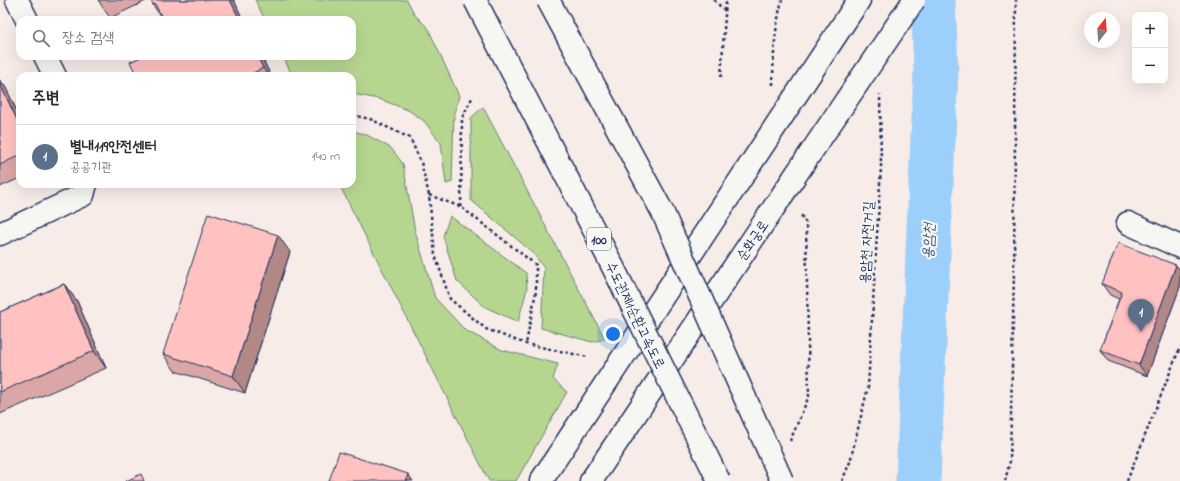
<!DOCTYPE html>
<html lang="ko">
<head>
<meta charset="utf-8">
<style>
	body { margin:0; font-family:"Indie Flower","Poor Story",sans-serif; background:#f2f2f3; color:#2b2b33 }
	.controls { position:absolute; right:12px; top:12px; display:grid; overflow:hidden; border-radius:8px; box-shadow:0 4px 16px #0002 }
	.controls button { width:36px; height:36px; display:grid; place-items:center; padding:0; border:0; border-bottom:1px solid #e1e1e2; background:#fff; color:#2b2b33; font:20px sans-serif }
	.compass { position:absolute; left:1084px; top:12px; width:36px; height:36px; border-radius:50%; background:#fff; box-shadow:0 4px 16px #0002; rotate:17deg }
	.you { position:absolute; left:613px; top:334px; width:14px; height:14px; margin:-10px; border:3px solid #fff; border-radius:50%; background:#1a73e8; box-shadow:0 0 0 6px #1a73e833 }
	.badge { display:grid; place-items:center; width:26px; height:26px; border-radius:50%; background:#db2777; color:#fff; font-size:13px; font-weight:700 }
	.pin { position:absolute; translate:-50% -33px; filter:drop-shadow(0 1px 2px #0008) }
	.pin::after { content:''; position:absolute; top:21px; width:14px; height:12px; background:inherit; clip-path:polygon(0 0,100% 0,50% 100%) }
	.list { margin:0; padding:0; list-style:none }
	h2 { display:flex; justify-content:space-between; align-items:center; height:52px; margin:0; padding:0 16px; font-size:17px }
	h2 small { font-size:13px; font-weight:400; color:#7c7c81 }
	.list li { display:grid; grid-template-columns:26px 1fr auto; gap:12px; align-items:center; box-sizing:border-box; height:64px; padding:0 16px; border-top:1px solid #e1e1e2 }
	.list b { display:block; font-size:15px; white-space:nowrap }
	.list p { margin:0; font-size:13px; white-space:nowrap; color:#7c7c81 }
	.list em { font-size:13px; font-style:normal; color:#7c7c81 }
	.icon { flex:none; width:22px; height:22px; fill:none; stroke:currentColor; stroke-width:2; stroke-linecap:round; stroke-linejoin:round }
	.map { position:relative; flex:none; width:1180px; height:481px; overflow:hidden }
	.search { position:absolute; background:#fff; box-shadow:0 4px 16px #0002; left:16px; top:16px; width:340px; height:44px; display:flex; align-items:center; gap:10px; box-sizing:border-box; padding:0 14px; border-radius:12px; color:#7c7c81; font-size:15px }
	.panel { position:absolute; background:#fff; box-shadow:0 4px 16px #0002; left:16px; top:72px; width:340px; height:116px; border-radius:12px }
	.map>svg:first-child { display:block }
	.green { fill:#b6d690; stroke:#688277 }
	.lines { fill:none; stroke-linecap:round; stroke-linejoin:round }
	.river { stroke:#9cd0fa; stroke-width:45 }
	.minor-casing { stroke:#1b2f5e; stroke-width:25 }
	.path { stroke:#1b2f5e; stroke-width:2.5; stroke-dasharray:3 3; stroke-linecap:butt }
	.minor { stroke:#f6f6f2; stroke-width:22 }
	.minor-bridge-casing { stroke:#1b2f5e; stroke-width:25; stroke-linecap:butt }
	.highway-bridge-casing { stroke:#1b2f5e; stroke-width:25; stroke-linecap:butt }
	.minor-bridge { stroke:#f6f6f2; stroke-width:22 }
	.highway-bridge { stroke:#f6f6f2; stroke-width:22 }
	.wall { fill:#dba7a6; stroke:#1b2f5e }
	.shaded-wall { fill:#b28887; stroke:#1b2f5e }
	.building { fill:#ffc2c1; stroke:#1b2f5e }
	.labels { text-anchor:middle; stroke-width:4; stroke-linejoin:round; paint-order:stroke }
	.shield { fill:#f6f6f2; stroke:#5d6b8a; stroke-width:1 }
	.shield-label { font-size:13px; font-weight:bold; fill:#1b2f5e }
	.street-label { font-size:14px; fill:#1b2f5e; stroke:#f6f6f2 }
	.water-label { font-size:15px; font-style:italic; fill:#3b5785; stroke:#f6f6f2 }
</style>
</head>
<body>
<div class="map">
<svg width="1180" height="481" viewBox="0 0 1180 481">
	<rect width="100%" height="100%" fill="#f8ece8"/>
	<filter id="ink" filterUnits="userSpaceOnUse"><feTurbulence type="fractalNoise" baseFrequency=".025" numOctaves="2"/><feDisplacementMap in="SourceGraphic" scale="8" xChannelSelector="R" yChannelSelector="G"/><feConvolveMatrix kernelMatrix="1 2 1 2 8 2 1 2 1" color-interpolation-filters="sRGB"/></filter>
	<g filter="url(#ink)">
		<!-- green -->
		<path class="green" d="M 255,0 L 407,0 L 415,15 L 428,28 L 459,96 L 454,114 L 452,182 L 446,184 L 441,143 L 424,121 L 408,110 L 379,99 L 352,94 L 352,76 L 295,76 L 292,75 L 283,56 L 352,56 L 352,20 L 265,20 Z
			M 483,107 L 605,339 L 592,342 L 541,328 L 544,268 L 533,253 L 471,200 L 471,118 Z
			M 352,131 L 365,134 L 391,148 L 403,164 L 415,231 L 435,298 L 465,330 L 502,350 L 558,364 L 553,379 L 567,392 L 516,481 L 489,481 L 339,184 L 352,184 Z
			M 450,216 L 526,273 L 527,289 L 518,322 L 485,307 L 457,281 L 443,236 Z"/>
		<g class="lines">
			<!-- river -->
			<path class="river" d="M 918,481 L 936,70 L 933,0"/>
			<!-- minor casing -->
			<g class="minor-casing">
				<path id="minor" d="M 17,0 L 27,20
					M 45,56 L 55,76
					M 1128,223 L 1180,247
					M 0,234 L 83,195 L 86,184
					M 541,481 L 859,0
					M 591,481 L 795,176"/>
			</g>
			<!-- path -->
			<path class="path" d="M 714,0 L 725,11
				M 721,77 L 726,0
				M 773,85 C 773,57 775,27 782,0
				M 352,115 L 370,119 L 410,138 L 421,162 L 429,195 L 435,255 L 450,299 L 486,329 L 526,344 L 588,357
				M 429,195 L 461,207 L 536,265 L 536,291 L 526,344
				M 461,207 L 462,118 L 473,96
				M 790,441 L 809,396 L 806,223 L 800,213
				M 842,481 L 850,462 L 868,387 L 881,167 L 880,94
				M 1005,481 L 1010,461 L 1014,272 L 1016,0
				M 1127,481 L 1180,347"/>
			<!-- minor -->
			<use href="#minor" class="minor"/>
			<!-- minor-bridge casing -->
			<g class="minor-bridge-casing">
				<path id="minor-bridge" d="M 795,176 L 914,0"/>
			</g>
			<!-- highway-bridge casing -->
			<g class="highway-bridge-casing">
				<path id="highway-bridge" d="M 475,0 L 609,259 L 719,481
					M 548,0 L 662,211 L 782,481"/>
			</g>
			<!-- minor-bridge -->
			<use href="#minor-bridge" class="minor-bridge"/>
			<!-- highway-bridge -->
			<use href="#highway-bridge" class="highway-bridge"/>
		</g>
		<!-- wall -->
		<path class="wall" d="M 98,0 L 148,0 L 110,18 Z
			M 151,0 L 234,0 L 243,20 L 163,20 L 153,5 Z
			M 261,56 L 271,76 L 137,76 Z
			M 0,80 L 6,88 L 20,118 L 20,178 L 0,187 Z
			M 290,252 L 245,393 L 175,371 L 163,354 Z
			M 1180,270 L 1180,287 L 1147,376 L 1108,361 L 1100,350 L 1119,299 L 1110,295 L 1102,284 Z
			M 64,284 L 77,301 L 106,368 L 0,414 L 0,312 Z"/>
		<!-- shaded-wall -->
		<path class="shaded-wall" d="M 230,0 L 234,0 L 243,20 L 240,20 Z
			M 257,56 L 261,56 L 271,76 L 269,76 L 263,68 Z
			M 0,80 L 6,88 L 20,118 L 20,126 L 0,84 Z
			M 278,235 L 290,252 L 245,393 L 233,376 Z
			M 1176,265 L 1180,270 L 1180,287 L 1147,376 L 1139,365 Z
			M 64,284 L 77,301 L 106,368 L 94,351 Z
			M 408,474 L 413,481 L 406,481 Z"/>
		<!-- building -->
		<path class="building" d="M 151,0 L 230,0 L 240,20 L 163,20 L 155,4 L 153,5 Z
			M 143,56 L 257,56 L 263,68 L 247,76 L 137,76 L 130,62 Z
			M 0,84 L 20,126 L 20,155 L 0,165 Z
			M 208,213 L 278,235 L 233,376 L 163,354 Z
			M 1118,243 L 1176,265 L 1139,365 L 1100,350 L 1122,292 L 1102,284 Z
			M 64,284 L 94,351 L 0,392 L 0,312 Z
			M 339,452 L 408,474 L 406,481 L 329,481 Z
			M 141,474 L 144,481 L 126,481 Z"/>
	</g>
	<g class="labels">
		<!-- shield labels -->
		<rect class="shield" x="587" y="228" width="24" height="22" rx="3"/>
		<g class="shield-label">
			<text x="599" y="244">100</text>
		</g>
		<!-- street labels -->
		<g class="street-label">
			<text transform="translate(752 240) rotate(-56)" y="5">순화궁로</text>
			<text transform="translate(866 242) rotate(-87)" y="5">용암천 자전거길</text>
			<text transform="translate(636 315) rotate(64)" y="5">수도권제1순환고속도로</text>
		</g>
		<!-- water labels -->
		<g class="water-label">
			<text transform="translate(928 241) rotate(-87)" y="5">용암천</text>
		</g>
	</g>
</svg>
<div class="controls">
<button>+</button>
<button>−</button>
</div>
<svg class="compass" viewBox="-18 -18 36 36"><path d="M0-13l5 13h-10z" fill="#e53935"/><path d="M0 13l5-13h-10z" fill="#7c7c81"/></svg>
<div class="you"></div>
<div class="pin badge" style="left:1141px;top:332px;background:#5c6f8a">1</div>
<div class="search"><svg class="icon" aria-label="search" viewBox="0 0 24 24"><circle cx="10" cy="10" r="6"/><path d="M15 15l6 6"/></svg>장소 검색</div>
<section class="panel">
<h2>주변<small></small></h2>
<ul class="list">
<li><span class="badge" style="background:#5c6f8a">1</span><div><b>별내119안전센터</b><p>공공기관</p></div><em>140 m</em></li>
</ul>
</section>
</div>
</body>
</html>
